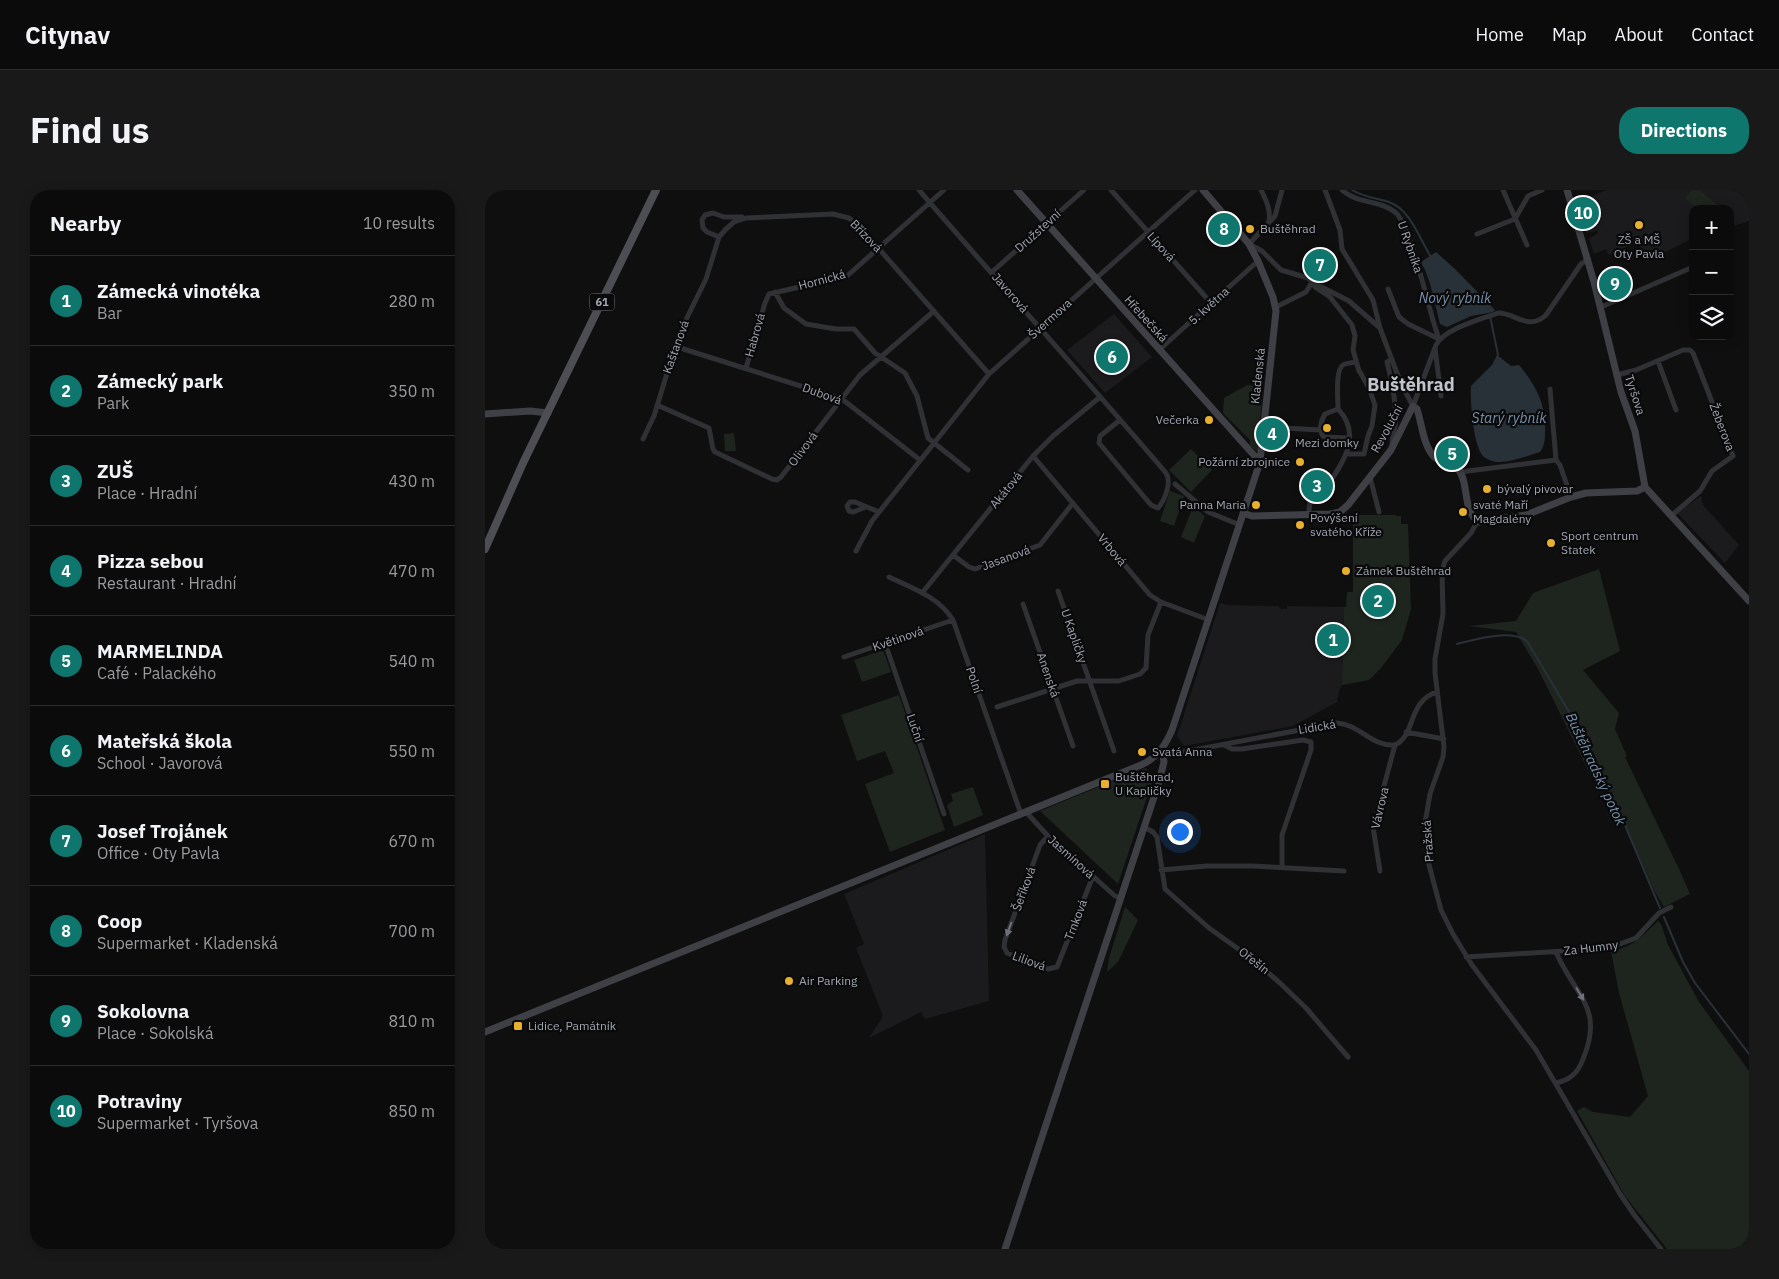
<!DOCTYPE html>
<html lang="en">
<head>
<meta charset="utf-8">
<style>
	body { margin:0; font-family:"IBM Plex Sans",sans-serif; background:#19191a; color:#f1f3f6 }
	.controls { position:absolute; right:15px; top:15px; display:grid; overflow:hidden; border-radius:10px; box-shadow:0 2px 12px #0003 }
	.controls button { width:45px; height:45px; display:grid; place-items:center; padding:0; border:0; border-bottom:1px solid #2b2b2d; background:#0b0b0c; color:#f1f3f6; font:25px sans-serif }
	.you { position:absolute; left:694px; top:641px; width:18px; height:18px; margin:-12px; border:4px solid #fff; border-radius:50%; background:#1a73e8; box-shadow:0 0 0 8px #1a73e833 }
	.badge { display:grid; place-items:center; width:32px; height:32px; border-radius:50%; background:#0f766e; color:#fff; font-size:16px; font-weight:700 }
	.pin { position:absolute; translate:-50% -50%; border:2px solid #fff; box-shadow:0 1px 5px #0006 }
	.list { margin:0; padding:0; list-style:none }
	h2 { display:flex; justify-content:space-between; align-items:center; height:65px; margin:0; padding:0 20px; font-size:21px }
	h2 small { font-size:16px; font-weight:400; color:#9a9b9d }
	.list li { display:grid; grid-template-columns:32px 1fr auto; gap:15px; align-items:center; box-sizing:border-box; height:90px; padding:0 20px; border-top:1px solid #2b2b2d }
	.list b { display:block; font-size:19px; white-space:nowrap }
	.list p { margin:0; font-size:16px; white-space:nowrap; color:#9a9b9d }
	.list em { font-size:16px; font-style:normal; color:#9a9b9d }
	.icon { flex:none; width:28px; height:28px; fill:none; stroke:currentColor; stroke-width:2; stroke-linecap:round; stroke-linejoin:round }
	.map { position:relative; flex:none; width:1264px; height:1059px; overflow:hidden; border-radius:20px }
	header { display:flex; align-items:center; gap:30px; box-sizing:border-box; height:70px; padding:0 25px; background:#0b0b0c; border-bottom:1px solid #2b2b2d }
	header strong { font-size:24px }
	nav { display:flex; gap:28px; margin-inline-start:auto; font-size:18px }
	.intro { display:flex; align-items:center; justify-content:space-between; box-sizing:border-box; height:120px; padding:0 30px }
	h1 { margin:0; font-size:35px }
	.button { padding:12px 22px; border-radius:20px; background:#0f766e; color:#fff; font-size:18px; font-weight:700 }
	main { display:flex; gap:30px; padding:0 30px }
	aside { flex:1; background:#0b0b0c; border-radius:20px; box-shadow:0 2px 12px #0003 }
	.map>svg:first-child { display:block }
	.built { fill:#1b1b1d }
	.green { fill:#1e241e }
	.water { fill:#293138 }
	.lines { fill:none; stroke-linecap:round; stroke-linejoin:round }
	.stream { stroke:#293138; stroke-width:2 }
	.street { stroke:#303135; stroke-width:5 }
	.secondary { stroke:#3e4045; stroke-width:7 }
	.primary { stroke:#4c4e54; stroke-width:8 }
	.oneway { fill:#6e7179 }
	.poi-dot { fill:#e8b02f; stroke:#0a0a0b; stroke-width:2 }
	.labels { text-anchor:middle; stroke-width:4.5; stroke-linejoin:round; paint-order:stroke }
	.shield { fill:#0a0a0b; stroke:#73767e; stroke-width:1 }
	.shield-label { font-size:11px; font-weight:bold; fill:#a0a5b0 }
	.poi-label { font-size:12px; fill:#a0a5b0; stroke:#0a0a0b; text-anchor:start }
	.street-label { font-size:12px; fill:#a0a5b0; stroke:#0a0a0b }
	.water-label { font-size:14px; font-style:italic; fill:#7891ab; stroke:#0a0a0b }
	.district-label { font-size:18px; font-weight:bold; fill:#c1c4cd; stroke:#0a0a0b }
</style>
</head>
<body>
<header>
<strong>Citynav</strong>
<nav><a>Home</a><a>Map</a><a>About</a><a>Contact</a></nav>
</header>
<div class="intro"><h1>Find us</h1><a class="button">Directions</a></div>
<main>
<aside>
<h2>Nearby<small>10 results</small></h2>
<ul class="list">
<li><span class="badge">1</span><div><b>Zámecká vinotéka</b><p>Bar</p></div><em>280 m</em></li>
<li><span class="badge">2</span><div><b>Zámecký park</b><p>Park</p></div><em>350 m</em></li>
<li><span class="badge">3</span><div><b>ZUŠ</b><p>Place · Hradní</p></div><em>430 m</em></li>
<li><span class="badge">4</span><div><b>Pizza sebou</b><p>Restaurant · Hradní</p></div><em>470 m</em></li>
<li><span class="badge">5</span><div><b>MARMELINDA</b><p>Café · Palackého</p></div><em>540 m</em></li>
<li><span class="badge">6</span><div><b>Mateřská škola</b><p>School · Javorová</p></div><em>550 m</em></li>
<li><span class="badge">7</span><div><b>Josef Trojánek</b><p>Office · Oty Pavla</p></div><em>670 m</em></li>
<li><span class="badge">8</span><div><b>Coop</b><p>Supermarket · Kladenská</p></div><em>700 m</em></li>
<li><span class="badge">9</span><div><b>Sokolovna</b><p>Place · Sokolská</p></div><em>810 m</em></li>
<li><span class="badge">10</span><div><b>Potraviny</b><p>Supermarket · Tyršova</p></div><em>850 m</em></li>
</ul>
</aside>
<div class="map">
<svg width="1264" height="1059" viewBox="0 0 1264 1059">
	<rect width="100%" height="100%" fill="#0f0f10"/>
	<!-- built -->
	<path class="built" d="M 1121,0 L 1264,0 L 1264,31 L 1245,37 L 1245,19 L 1208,19 L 1208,48 L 1165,70 L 1152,52 L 1124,65 L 1121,59 L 1109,64 L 1104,49 L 1113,43 L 1112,41 L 1102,43 L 1099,31 L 1112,25 L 1106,7 Z
		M 629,124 L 667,167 L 620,203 L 582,160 Z
		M 1216,306 L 1218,315 L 1254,355 L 1240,373 L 1192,323 Z
		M 735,413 L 743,415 L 793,416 L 796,419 L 802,419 L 802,416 L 859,417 L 857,495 L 854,501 L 853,508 L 852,508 L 852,512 L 808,536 L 699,556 L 692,546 Z
		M 500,644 L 504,811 L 440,829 L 436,822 L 384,848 L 398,826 L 371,758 L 379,754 L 359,704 Z"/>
	<!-- green -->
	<path class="green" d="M 1207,0 L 1215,0 L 1232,15 L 1229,19 L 1212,19 L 1200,8 Z
		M 762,195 L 778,196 L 773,262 L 765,256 L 765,250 L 738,223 L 739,208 Z
		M 249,243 L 251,261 L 240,261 L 239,244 Z
		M 706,259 L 727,280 L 706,302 L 684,280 Z
		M 685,301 L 699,306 L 689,336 L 675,331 Z
		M 710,318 L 720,326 L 709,353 L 696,347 L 707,319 Z
		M 868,325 L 911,325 L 911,326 L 916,326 L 916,334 L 923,334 L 926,419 L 917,450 L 896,478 L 884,490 L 857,495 L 859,417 L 861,417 L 862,402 L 868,402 Z
		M 1114,379 L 1135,461 L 1098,480 L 1134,523 L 1130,539 L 1142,566 L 1140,567 L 1195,681 L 1205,704 L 1179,717 L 1170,702 L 1116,581 L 1106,586 L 1053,479 L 1031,442 L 984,436 L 1031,431 L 1048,403 Z
		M 398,460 L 406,482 L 377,492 L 369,470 Z
		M 414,505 L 460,640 L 405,662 L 380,594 L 409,583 L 400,561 L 372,571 L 356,525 Z
		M 660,578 L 669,586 L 633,694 L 555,621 Z
		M 488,597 L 498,625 L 469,637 L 462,615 L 468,611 L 466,604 Z
		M 640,717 L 653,730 L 633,772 L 622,782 L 624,768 Z
		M 1173,731 L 1176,734 L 1183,755 L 1214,812 L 1264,881 L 1264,1059 L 1182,1059 L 1140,1006 L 1092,921 L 1099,917 L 1108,922 L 1145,927 L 1163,906 L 1134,803 L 1126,761 C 1149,757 1157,746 1173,731 Z"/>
	<!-- water -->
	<path class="water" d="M 951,62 L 970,79 L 1010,120 L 1008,122 L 986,126 L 962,137 L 955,134 C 950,115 946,89 936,72 Z
		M 1012,165 L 1026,176 L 1034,175 C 1051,195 1062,216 1060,243 C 1060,250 1059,257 1055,262 C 1042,266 1028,272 1014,272 C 1009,272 1003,270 999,267 C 988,257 985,211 986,196 L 1007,175 Z"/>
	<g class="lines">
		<!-- stream -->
		<path class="stream" d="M 867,0 C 878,7 891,8 904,12 C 926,20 934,48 946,67
			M 1005,126 L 1013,165
			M 972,454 C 991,449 1026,439 1042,451 L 1093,537 L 1134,621 L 1175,718
			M 1179,727 L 1198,772 L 1210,793 L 1264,864"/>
		<!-- street -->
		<path class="street" d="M 434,0 C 516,95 600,188 681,283 C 687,292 680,310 673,318 L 666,315 L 614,253 L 615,246 L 635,230
			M 626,0 L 726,113
			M 776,0 C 781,10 786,20 784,31
			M 797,0 L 790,26 L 764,54 L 777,61 L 796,80 L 823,88 L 827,92 L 864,111 L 895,138 L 916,194 L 928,216
			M 840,0 L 855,40 L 857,59 L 888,110 L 895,138
			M 857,0 C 872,14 895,10 910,22 C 927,36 944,124 954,149
			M 1018,0 L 1042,55
			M 992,44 L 1030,29 L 1043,6 L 1057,0
			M 234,47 L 222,42 L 218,38 L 217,30 L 220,25 L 228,23 L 239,27 L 257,27
			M 507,82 L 599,0
			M 828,93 L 830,97 L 845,107 L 867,135 L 870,146 L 868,160 L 874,181
			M 903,99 L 914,127 L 923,134 L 954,149
			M 290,102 L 299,118 L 321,134 L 351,139 L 369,139 L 390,163 L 420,183 L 432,206 L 443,248 L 483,280
			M 791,117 L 821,102 L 827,92
			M 1116,117 L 1208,77
			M 189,156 L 357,209 L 435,270
			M 950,158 L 956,206
			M 674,160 L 773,71
			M 907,169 L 902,172 C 907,192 911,211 911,231 C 910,239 907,247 907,255
			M 1173,171 L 1191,220
			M 261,178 L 280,113 L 284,104 L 362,86 L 459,0
			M 1132,185 L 1151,180 L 1198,160 L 1205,160 L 1208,163 L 1248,266 L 1227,281 L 1215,301 L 1186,326
			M 1065,199 L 1071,270 L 1075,275 L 1086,307
			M 172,215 L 224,238 L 228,259 L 230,262 L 287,289 L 292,290 L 296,287 L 375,185 L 449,121
			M 928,216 L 951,155 C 959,139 996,129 1013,123 C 1029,122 1043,142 1061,125 L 1096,74 L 1103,69
			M 779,237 L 836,240
			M 864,248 L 839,247 C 833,241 836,230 840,224 L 853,219 C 853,210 850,180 858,175 C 861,173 867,173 870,172
			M 158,249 L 169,226 L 194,144 L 221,89 L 234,47 L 241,39 L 249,32 L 261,28 L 348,24 L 364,28 L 373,35 L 504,184
			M 863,264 L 879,264 L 883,246 L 887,236 L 890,215 L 884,198 L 875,182
			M 548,266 L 665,405 L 676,412 L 724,430
			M 975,282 L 1071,270
			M 885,287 L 894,322
			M 690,294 L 723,322 L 755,335
			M 381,317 L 368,322 L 364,321 L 362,316 L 365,312 L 370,312 L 394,322
			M 824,325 C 824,318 824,311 829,306 C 833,303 836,305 839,300 C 856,276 879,246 853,219
			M 992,332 L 986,343 L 960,371 L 957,381 L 958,424 L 950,469 L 950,483 L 959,557 L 958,567 L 945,604 L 940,633 L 943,671 L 956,720 L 968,744 L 987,775 L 1051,860 L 1135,1004 L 1150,1026 L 1176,1059
			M 371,361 L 387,331 L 504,184 L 710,0
			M 468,365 L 484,377 L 490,379 L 555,355 L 588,313
			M 404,387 C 427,398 454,407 468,430 L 536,624
			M 573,401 L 629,561
			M 437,403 L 548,266 L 568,246 L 615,207
			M 538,414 L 588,556
			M 400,453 L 459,624
			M 359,467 L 468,430
			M 512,517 L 592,491 L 634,491 L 655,484 L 661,478 L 663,445 L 676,412
			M 921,542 L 959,549
			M 739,555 L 747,559 L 757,559 L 818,550 L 826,552 L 826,560 L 797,645 L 797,676
			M 677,559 L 686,563 L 693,563 L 852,533 C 874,534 887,557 910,555 C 931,545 922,513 951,502
			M 541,622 L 563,646 L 630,706 L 636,708
			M 659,637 L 668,642 L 672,647 L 680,699 L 724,738 L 766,768 L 795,793 L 821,818 L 863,867
			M 563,646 L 555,655 L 520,750 L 519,757 L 522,763 L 563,779 L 572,777 L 608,686
			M 676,680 L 722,676 L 767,676 L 859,681
			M 895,681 L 888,637 L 910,555
			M 981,767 L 1095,760 L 1132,755 L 1151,748 L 1174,723 L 1186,717
			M 1071,893 C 1085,890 1093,883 1098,869 C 1120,817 1089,805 1071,762"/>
		<!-- secondary -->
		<path class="secondary" d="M 532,0 L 775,272
			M 1082,0 L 1109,92 L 1136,202 L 1150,241 L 1160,297 L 1264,411
			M 0,224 L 45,221 L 63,223
			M 758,323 L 767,326 L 846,324 L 855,322 L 863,315 L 906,260 L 928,216 L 932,219 C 937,234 938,255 949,267 C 958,275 972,272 977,286 C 983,300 979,323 994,332 L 1041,325 L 1086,307 L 1101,303 L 1152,301 L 1160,297
			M 0,842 L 656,575 C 672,568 680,556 687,540 L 775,272 L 791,121 L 788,107 L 773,71 L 764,54 L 718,0
			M 520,1059 L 674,592 L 679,572 L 677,559"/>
		<!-- primary -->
		<path class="primary" d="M 0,359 L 38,273 L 171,0"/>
	</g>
	<!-- one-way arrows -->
	<defs><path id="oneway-solid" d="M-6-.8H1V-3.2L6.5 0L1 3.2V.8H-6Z" transform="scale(1.25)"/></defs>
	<g class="oneway">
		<use href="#oneway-solid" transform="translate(524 739) rotate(110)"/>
		<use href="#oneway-solid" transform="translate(1095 804) rotate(59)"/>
	</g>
	<!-- markers -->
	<g class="poi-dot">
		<circle cx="1154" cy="35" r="5"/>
		<circle cx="765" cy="39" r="5"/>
		<circle cx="724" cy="230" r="5"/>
		<circle cx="842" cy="238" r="5"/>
		<circle cx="815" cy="272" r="5"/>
		<circle cx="1002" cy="299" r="5"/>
		<circle cx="771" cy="315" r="5"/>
		<circle cx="978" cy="322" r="5"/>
		<circle cx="815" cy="335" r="5"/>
		<circle cx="1066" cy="353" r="5"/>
		<circle cx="861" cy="381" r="5"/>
		<circle cx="657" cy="562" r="5"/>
		<rect x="615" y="589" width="10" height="10" rx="2.5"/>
		<circle cx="304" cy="791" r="5"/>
		<rect x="28" y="831" width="10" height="10" rx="2.5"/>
	</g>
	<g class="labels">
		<!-- shield labels -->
		<rect class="shield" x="104.5" y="103.5" width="25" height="17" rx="4"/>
		<g class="shield-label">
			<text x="117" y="116">61</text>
		</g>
		<!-- poi labels -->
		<g class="poi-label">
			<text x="775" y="43">Buštěhrad</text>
			<text x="1154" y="54" text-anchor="middle">ZŠ a MŠ<tspan x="1154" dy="14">Oty Pavla</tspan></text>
			<text x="714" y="234" text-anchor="end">Večerka</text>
			<text x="842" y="257" text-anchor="middle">Mezi domky</text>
			<text x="805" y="276" text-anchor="end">Požární zbrojnice</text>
			<text x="1012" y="303">bývalý pivovar</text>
			<text x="761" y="319" text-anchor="end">Panna Maria</text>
			<text x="988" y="319">svaté Maří<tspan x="988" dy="14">Magdalény</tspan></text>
			<text x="825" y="332">Povýšení<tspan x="825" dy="14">svatého Kříže</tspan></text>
			<text x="1076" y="350">Sport centrum<tspan x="1076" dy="14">Statek</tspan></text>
			<text x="871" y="385">Zámek Buštěhrad</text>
			<text x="667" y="566">Svatá Anna</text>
			<text x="630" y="591">Buštěhrad,<tspan x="630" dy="14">U Kapličky</tspan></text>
			<text x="314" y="795">Air Parking</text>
			<text x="43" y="840">Lidice, Památník</text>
		</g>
		<!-- street labels -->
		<g class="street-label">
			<text transform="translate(553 41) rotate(-42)" y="4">Družstevní</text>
			<text transform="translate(381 46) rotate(46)" y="4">Břízová</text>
			<text transform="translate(676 57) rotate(48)" y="4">Lípová</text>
			<text transform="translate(925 57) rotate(71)" y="4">U Rybníka</text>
			<text transform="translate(337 90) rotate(-15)" y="4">Hornická</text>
			<text transform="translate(525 103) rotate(49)" y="4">Javorová</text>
			<text transform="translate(724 116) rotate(-42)" y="4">5. května</text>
			<text transform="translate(565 129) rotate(-42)" y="4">Švermova</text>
			<text transform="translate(661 129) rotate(48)" y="4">Hřebečská</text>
			<text transform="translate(270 145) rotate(-74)" y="4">Habrová</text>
			<text transform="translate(191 157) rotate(-70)" y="4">Kaštanová</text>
			<text transform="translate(773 186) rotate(-84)" y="4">Kladenská</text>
			<text transform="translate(337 204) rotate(20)" y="4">Dubová</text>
			<text transform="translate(1150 205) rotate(72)" y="4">Tyršova</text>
			<text transform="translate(1237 237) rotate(69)" y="4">Žeberova</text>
			<text transform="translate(902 239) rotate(-61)" y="4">Revoluční</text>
			<text transform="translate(318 259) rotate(-53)" y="4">Olivová</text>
			<text transform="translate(521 300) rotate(-51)" y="4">Akátová</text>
			<text transform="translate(627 360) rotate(50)" y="4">Vrbová</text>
			<text transform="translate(521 368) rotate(-20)" y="4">Jasanová</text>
			<text transform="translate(589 446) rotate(71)" y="4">U Kapličky</text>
			<text transform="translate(413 449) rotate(-19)" y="4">Květinová</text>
			<text transform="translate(563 485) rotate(71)" y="4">Anenská</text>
			<text transform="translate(489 490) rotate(71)" y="4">Polní</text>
			<text transform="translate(832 537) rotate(-9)" y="4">Lidická</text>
			<text transform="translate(430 538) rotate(71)" y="4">Luční</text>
			<text transform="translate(895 618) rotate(-77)" y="4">Vávrova</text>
			<text transform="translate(943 651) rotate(-94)" y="4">Pražská</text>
			<text transform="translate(586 667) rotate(42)" y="4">Jasmínová</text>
			<text transform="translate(539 699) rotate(-70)" y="4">Šeříková</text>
			<text transform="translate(591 730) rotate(-69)" y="4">Trnková</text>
			<text transform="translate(1106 758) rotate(-7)" y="4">Za Humny</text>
			<text transform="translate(544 771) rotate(20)" y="4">Liliová</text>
			<text transform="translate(769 771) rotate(38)" y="4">Ořešín</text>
		</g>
		<!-- water labels -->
		<g class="water-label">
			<text x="970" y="113">Nový rybník</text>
			<text x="1024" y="233">Starý rybník</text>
			<text transform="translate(1111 579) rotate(65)" y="5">Buštěhradský potok</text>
		</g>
		<!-- district labels -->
		<g class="district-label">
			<text x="926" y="201">Buštěhrad</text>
		</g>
	</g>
</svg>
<div class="controls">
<button>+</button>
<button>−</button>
<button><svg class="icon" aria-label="layers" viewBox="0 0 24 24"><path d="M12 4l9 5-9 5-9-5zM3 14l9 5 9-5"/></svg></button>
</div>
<div class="you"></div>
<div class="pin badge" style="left:848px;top:450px">1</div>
<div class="pin badge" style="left:893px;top:411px">2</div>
<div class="pin badge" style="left:832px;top:296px">3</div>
<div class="pin badge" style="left:787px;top:244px">4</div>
<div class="pin badge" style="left:967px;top:264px">5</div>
<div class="pin badge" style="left:627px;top:167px">6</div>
<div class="pin badge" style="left:835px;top:75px">7</div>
<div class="pin badge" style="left:739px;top:39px">8</div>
<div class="pin badge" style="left:1130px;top:94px">9</div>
<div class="pin badge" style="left:1098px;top:23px">10</div>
</div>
</main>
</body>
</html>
